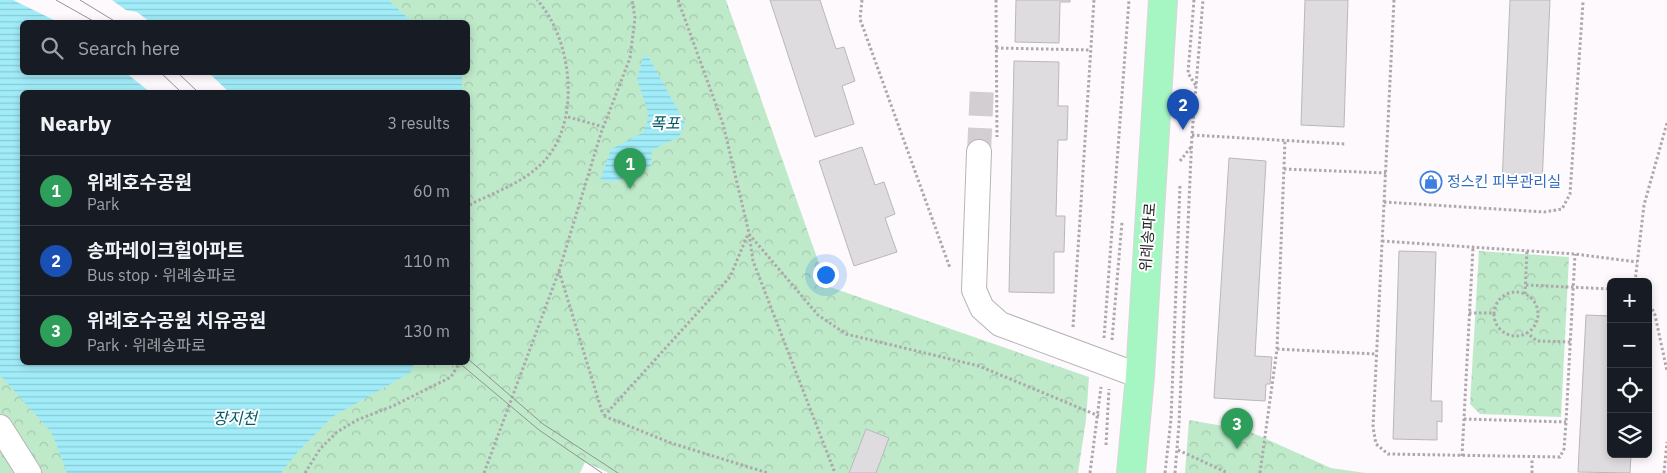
<!DOCTYPE html>
<html lang="en">
<head>
<meta charset="utf-8">
<style>
	body { margin:0; font-family:"IBM Plex Sans","Noto Sans KR",sans-serif; background:#20242c; color:#f1f3f6 }
	.controls { position:absolute; right:15px; bottom:15px; display:grid; overflow:hidden; border-radius:8px; box-shadow:0 2px 8px #0003 }
	.controls button { width:45px; height:45px; display:grid; place-items:center; padding:0; border:0; border-bottom:1px solid #363941; background:#171b24; color:#f1f3f6; font:25px sans-serif }
	.you { position:absolute; left:825px; top:274px; width:18px; height:18px; margin:-12px; border:4px solid #fff; border-radius:50%; background:#1a73e8; box-shadow:0 0 0 8px #1a73e833 }
	.badge { display:grid; place-items:center; width:32px; height:32px; border-radius:50%; background:#8c9099; color:#fff; font-size:16px; font-weight:700 }
	.pin { position:absolute; translate:-50% -41px; filter:drop-shadow(0 1px 2px #0008) }
	.pin::after { content:''; position:absolute; top:26px; width:18px; height:15px; background:inherit; clip-path:polygon(0 0,100% 0,50% 100%) }
	.list { margin:0; padding:0; list-style:none }
	h2 { display:flex; justify-content:space-between; align-items:center; height:65px; margin:0; padding:0 20px; font-size:21px }
	h2 small { font-size:16px; font-weight:400; color:#9ea1a6 }
	.list li { display:grid; grid-template-columns:32px 1fr auto; gap:15px; align-items:center; box-sizing:border-box; height:70px; padding:0 20px; border-top:1px solid #363941 }
	.list b { display:block; font-size:19px; white-space:nowrap }
	.list p { margin:0; font-size:16px; white-space:nowrap; color:#9ea1a6 }
	.list em { font-size:16px; font-style:normal; color:#9ea1a6 }
	.icon { flex:none; width:28px; height:28px; fill:none; stroke:currentColor; stroke-width:2; stroke-linecap:round; stroke-linejoin:round }
	.map { position:relative; flex:none; width:1667px; height:473px; overflow:hidden }
	.search { position:absolute; background:#171b24; box-shadow:0 2px 8px #0003; left:20px; top:20px; width:450px; height:55px; display:flex; align-items:center; gap:12px; box-sizing:border-box; padding:0 18px; border-radius:8px; color:#9ea1a6; font-size:19px }
	.panel { position:absolute; background:#171b24; box-shadow:0 2px 8px #0003; left:20px; top:90px; width:450px; height:275px; border-radius:8px }
	.map>svg:first-child { display:block }
	.park { fill:url(#park-crowns); fill-rule:evenodd }
	.water { fill:url(#water-rules) }
	.pier { fill:#fdf9fd }
	.building { fill:#dfdce0; stroke:#bab7ba }
	.lines { fill:none; stroke-linecap:round; stroke-linejoin:round }
	.minor-tunnel { stroke:#d2ced2; stroke-width:24; stroke-dasharray:24 12; stroke-linecap:butt }
	.minor-casing { stroke:#b7b4b7; stroke-width:26 }
	.major-casing { stroke:#d8d7d8; stroke-width:30 }
	.path { stroke:#aca8ac; stroke-width:3; stroke-dasharray:2.5 2.5; stroke-linecap:butt }
	.minor { stroke:#fff; stroke-width:24 }
	.major { stroke:#a5f6c2; stroke-width:28 }
	.tram { stroke:#949194; stroke-width:1 }
	.labels { text-anchor:middle; stroke-width:4; stroke-linejoin:round; paint-order:stroke }
	.shop-label { font-size:15px; fill:#366cbe; stroke:#fff; text-anchor:start }
	.street-label { font-size:15px; fill:#242224; stroke:#fff }
	.water-label { font-size:16px; font-style:italic; fill:#015b67; stroke:#fff }
</style>
</head>
<body>
<div class="map">
<svg width="1667" height="473" viewBox="0 0 1667 473">
	<defs>
		<pattern id="park-crowns" width="20" height="18" patternUnits="userSpaceOnUse" patternTransform="scale(1.25)"><rect width="20" height="18" fill="#bfeaca"/><path d="M2 6a3 3 0 1 1 6 0M12 15a3 3 0 1 1 6 0" fill="none" stroke="#a4c8ad"/></pattern>
		<pattern id="water-rules" width="6" height="5" patternUnits="userSpaceOnUse" patternTransform="scale(1.25)"><rect width="6" height="5" fill="#a1ecf9"/><path d="M0 2.5h6" fill="none" stroke="#8acad5"/></pattern>
	</defs>
	<rect width="100%" height="100%" fill="#fdf9fd"/>
	<!-- park -->
	<path class="park" d="M 0,0 L 726,0 L 827,286 L 1089,377 L 1086,420 L 1078,473 L 609,473 L 585,462 L 580,473 L 0,473 ZM 22,22 L 468,22 L 468,72 L 22,72 ZM 22,92 L 468,92 L 468,362 L 22,362 Z
		M 1479,251 L 1569,257 L 1561,417 L 1480,414 L 1470,404 Z
		M 1189,420 L 1246,430 L 1331,468 L 1366,473 L 1185,473 Z"/>
	<!-- water -->
	<path class="water" d="M 0,0 L 388,0 L 412,22 L 22,22 L 22,72 L 462,72 L 462,92 L 22,92 L 22,362 L 415,363 L 410,373 L 332,417 L 296,454 L 281,473 L 67,473 L 52,433 L 0,375 Z
		M 644,54 L 648,56 L 685,123 L 679,137 L 652,150 L 651,167 L 629,165 L 628,177 L 613,182 L 600,180 L 611,149 L 642,133 L 647,123 L 648,112 L 637,79 Z"/>
	<!-- pier -->
	<path class="pier" d="M 13,0 L 112,0 L 126,10 L 137,12 L 150,22 L 58,22 Z
		M 126,73 L 209,73 L 229,92 L 150,92 Z"/>
	<!-- building -->
	<path class="building" d="M 770,0 L 820,0 L 836,49 L 844,47 L 855,81 L 842,86 L 854,124 L 815,137 Z
		M 1016,0 L 1070,0 L 1070,2 L 1060,2 L 1059,43 L 1015,42 Z
		M 1305,0 L 1348,0 L 1344,127 L 1301,125 Z
		M 1510,0 L 1550,0 L 1542,185 L 1502,184 Z
		M 1014,61 L 1059,62 L 1058,106 L 1068,106 L 1067,140 L 1058,140 L 1056,216 L 1065,216 L 1064,252 L 1054,252 L 1054,293 L 1009,292 Z
		M 862,147 L 875,185 L 884,182 L 895,214 L 885,218 L 897,252 L 854,266 L 819,161 Z
		M 1229,158 L 1266,161 L 1255,356 L 1272,357 L 1270,384 L 1266,384 L 1265,401 L 1214,398 Z
		M 1399,251 L 1436,252 L 1431,401 L 1442,401 L 1442,422 L 1437,421 L 1437,440 L 1393,439 Z
		M 1586,315 L 1611,316 L 1611,454 L 1631,454 L 1630,473 L 1578,472 Z
		M 866,429 L 889,438 L 876,473 L 849,473 Z"/>
	<g class="lines">
		<!-- minor-tunnel -->
		<path class="minor-tunnel" d="M 979,152 L 982,87"/>
		<!-- minor casing -->
		<g class="minor-casing">
			<path id="minor" d="M 979,152 L 974,290 L 982,308 L 1000,324 L 1140,376
				M 0,427 L 29,473"/>
		</g>
		<!-- major casing -->
		<g class="major-casing">
			<path id="major" d="M 1131,473 L 1140,376 L 1163,0"/>
		</g>
		<!-- path -->
		<path class="path" d="M 678,0 L 723,124 L 749,233 L 753,261 L 835,473
			M 862,0 L 860,19 L 950,268
			M 996,0 L 997,137
			M 1194,0 L 1188,73 L 1196,86
			M 1394,0 L 1373,427 L 1376,444 L 1388,454 L 1560,457 L 1564,449 L 1566,422 L 1575,254
			M 996,48 L 1091,50
			M 568,117 L 604,127
			M 1192,135 L 1345,144
			M 1180,161 L 1191,147
			M 1284,169 L 1386,173
			M 1384,202 L 1544,212 L 1562,209 L 1570,194 L 1583,2
			M 468,210 L 471,204 C 497,191 526,182 546,159 C 581,119 572,38 537,0
			M 749,234 L 818,315 L 846,334 L 979,366 L 1099,416
			M 1382,241 L 1575,254 L 1637,262
			M 559,271 L 603,415
			M 1635,282 L 1644,205 L 1667,123
			M 1526,285 L 1611,289
			M1494 314a22 22 0 1 1 44 0a22 22 0 1 1-44 0Z
			M 1525,294 L 1527,250
			M 1648,300 L 1655,315 L 1667,371
			M 1469,313 L 1494,313
			M 468,326 L 468,342
			M 1073,327 L 1094,0
			M 1526,332 L 1537,341 L 1571,342
			M 1104,338 L 1129,0
			M 1112,340 L 1122,222
			M 1277,349 L 1376,354
			M 604,416 L 730,277 L 748,234
			M 604,416 L 671,443 L 768,473
			M 1464,419 L 1566,422
			M 1106,445 L 1109,389
			M 1178,450 L 1228,473
			M 1462,456 L 1473,247
			M 305,473 L 320,449 L 337,432 L 357,420 L 393,406 L 451,377 L 460,362
			M 484,473 L 559,271 L 601,133 L 630,58 L 635,18 L 632,0
			M 1090,473 L 1101,387
			M 1165,473 L 1171,419 L 1180,185
			M 1175,473 L 1179,424 L 1192,135 L 1203,0
			M 1260,473 L 1277,349 L 1285,140
			M 1532,473 L 1532,458
			M 1664,473 L 1667,442"/>
		<!-- minor -->
		<use href="#minor" class="minor"/>
		<!-- major -->
		<use href="#major" class="major"/>
		<!-- tram -->
		<path class="tram" d="M 56,0 L 95,22
			M 80,0 L 116,22
			M 160,72 L 181,92
			M 177,72 L 198,92
			M 468,359 L 543,424 L 618,473
			M 458,362 L 539,430 L 602,473"/>
	</g>
	<!-- icons -->
	<defs>
		<g id="shop-ring" transform="scale(1.125)"><circle r="9.5" fill="#fff" stroke="#3f7fe0" stroke-width="1.5"/><path d="M-5-2.5h2.3a2.7 3.5 0 0 1 5.4 0H5L5.5 6h-11ZM-1.5-2.5h3a1.5 2.3 0 0 0-3 0Z" fill="#3f7fe0"/></g>
	</defs>
	<g fill-rule="evenodd">
		<use href="#shop-ring" x="1431" y="182"/>
	</g>
	<g class="labels">
		<!-- shop labels -->
		<g class="shop-label">
			<text x="1447" y="187">정스킨 피부관리실</text>
		</g>
		<!-- street labels -->
		<g class="street-label">
			<text transform="translate(1148 237) rotate(-86)" y="5">위례송파로</text>
		</g>
		<!-- water labels -->
		<g class="water-label">
			<text x="665" y="129">폭포</text>
			<text x="235" y="424">장지천</text>
		</g>
	</g>
</svg>
<div class="controls">
<button>+</button>
<button>−</button>
<button><svg class="icon" aria-label="locate" viewBox="0 0 24 24"><circle cx="12" cy="12" r="6"/><path d="M12 2v4M12 18v4M2 12h4M18 12h4"/></svg></button>
<button><svg class="icon" aria-label="layers" viewBox="0 0 24 24"><path d="M12 4l9 5-9 5-9-5zM3 14l9 5 9-5"/></svg></button>
</div>
<div class="you"></div>
<div class="pin badge" style="left:630px;top:189px;background:#2e9e5b">1</div>
<div class="pin badge" style="left:1183px;top:130px;background:#1a4fb4">2</div>
<div class="pin badge" style="left:1237px;top:449px;background:#2e9e5b">3</div>
<div class="search"><svg class="icon" aria-label="search" viewBox="0 0 24 24"><circle cx="10" cy="10" r="6"/><path d="M15 15l6 6"/></svg>Search here</div>
<section class="panel">
<h2>Nearby<small>3 results</small></h2>
<ul class="list">
<li><span class="badge" style="background:#2e9e5b">1</span><div><b>위례호수공원</b><p>Park</p></div><em>60 m</em></li>
<li><span class="badge" style="background:#1a4fb4">2</span><div><b>송파레이크힐아파트</b><p>Bus stop · 위례송파로</p></div><em>110 m</em></li>
<li><span class="badge" style="background:#2e9e5b">3</span><div><b>위례호수공원 치유공원</b><p>Park · 위례송파로</p></div><em>130 m</em></li>
</ul>
</section>
</div>
</body>
</html>
